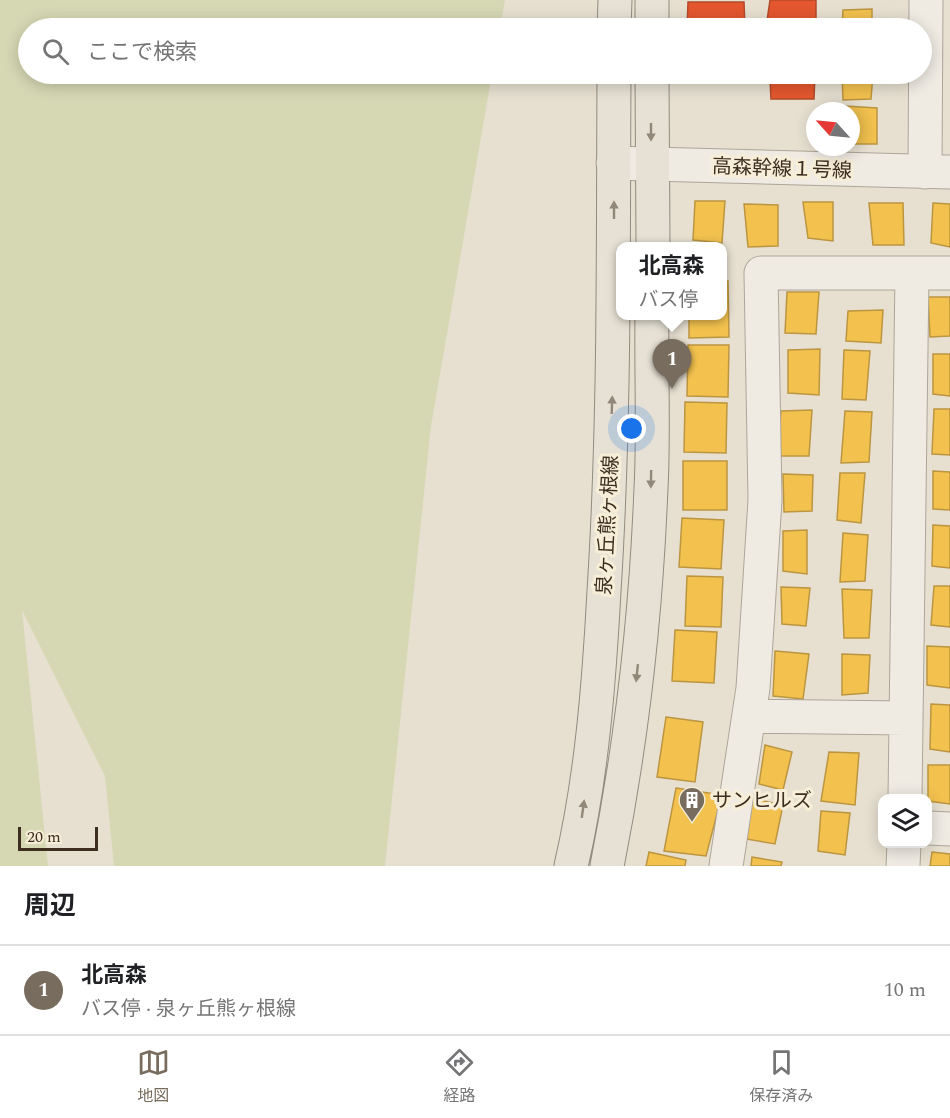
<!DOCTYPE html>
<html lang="ja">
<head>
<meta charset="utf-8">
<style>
	body { margin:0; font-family:Spectral,"Noto Sans JP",serif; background:#f2f2f2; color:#202124 }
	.controls { position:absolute; right:18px; bottom:18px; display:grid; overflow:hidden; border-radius:12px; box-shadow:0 3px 15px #0003 }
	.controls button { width:54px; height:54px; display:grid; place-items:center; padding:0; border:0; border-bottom:2px solid #e0e0e0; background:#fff; color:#202124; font:30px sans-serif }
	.compass { position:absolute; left:806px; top:102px; width:54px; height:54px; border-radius:50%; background:#fff; box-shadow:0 3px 15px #0003; rotate:297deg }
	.scale { position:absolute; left:18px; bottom:15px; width:80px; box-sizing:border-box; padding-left:6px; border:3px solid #3d2e20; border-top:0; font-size:16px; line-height:21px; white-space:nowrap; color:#3d2e20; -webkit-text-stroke:4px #f7eed8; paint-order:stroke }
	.you { position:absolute; left:632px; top:429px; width:21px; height:21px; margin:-15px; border:4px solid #fff; border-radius:50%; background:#1a73e8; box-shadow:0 0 0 9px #1a73e833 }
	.badge { display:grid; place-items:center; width:39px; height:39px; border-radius:50%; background:#786c5e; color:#fff; font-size:20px; font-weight:700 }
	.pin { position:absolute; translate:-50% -50px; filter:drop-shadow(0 2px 3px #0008) }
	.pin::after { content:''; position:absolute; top:32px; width:21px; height:18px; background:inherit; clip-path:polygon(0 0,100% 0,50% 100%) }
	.popup { position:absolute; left:616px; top:242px; width:111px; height:78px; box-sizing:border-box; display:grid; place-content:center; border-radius:12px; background:#fff; filter:drop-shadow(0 2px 4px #0005); font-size:20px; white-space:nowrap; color:#757577 }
	.popup b { font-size:22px; color:#202124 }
	.popup::after { content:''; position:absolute; left:50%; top:100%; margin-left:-12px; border:12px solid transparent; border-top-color:#fff }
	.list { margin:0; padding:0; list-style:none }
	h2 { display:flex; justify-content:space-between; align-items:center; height:78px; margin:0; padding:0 24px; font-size:26px }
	h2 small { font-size:20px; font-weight:400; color:#757577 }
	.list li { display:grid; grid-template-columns:39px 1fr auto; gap:18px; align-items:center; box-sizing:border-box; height:90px; padding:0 24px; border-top:2px solid #e0e0e0 }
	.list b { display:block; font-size:22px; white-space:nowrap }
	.list p { margin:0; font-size:20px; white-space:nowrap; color:#757577 }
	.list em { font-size:20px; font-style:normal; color:#757577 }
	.icon { flex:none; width:33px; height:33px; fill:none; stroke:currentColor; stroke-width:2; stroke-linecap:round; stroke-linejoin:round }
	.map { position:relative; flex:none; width:950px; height:866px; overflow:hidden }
	.search { position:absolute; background:#fff; box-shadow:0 3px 15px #0003; left:18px; right:18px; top:18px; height:66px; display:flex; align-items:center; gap:15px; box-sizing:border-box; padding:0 21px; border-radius:33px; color:#757577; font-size:22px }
	.sheet { height:168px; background:#fff }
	nav { display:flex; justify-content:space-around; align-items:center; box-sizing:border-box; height:84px; border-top:2px solid #e0e0e0; background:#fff; font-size:16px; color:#757577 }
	nav a { display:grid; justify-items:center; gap:3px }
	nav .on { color:#786c5e }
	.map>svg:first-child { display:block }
	.green { fill:#d6d7b3 }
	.homes { fill:#f2c14e; stroke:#bc9540; stroke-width:1.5 }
	.shops { fill:#e4572e; stroke:#b24b2a; stroke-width:1.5 }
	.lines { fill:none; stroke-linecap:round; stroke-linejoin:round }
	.minor-casing { stroke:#ada599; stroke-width:35 }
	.major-casing { stroke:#928b80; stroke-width:35 }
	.minor { stroke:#efebe3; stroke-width:33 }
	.major { stroke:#e6e1d4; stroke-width:33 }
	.oneway { fill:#92887a }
	.labels { text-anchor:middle; stroke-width:6; stroke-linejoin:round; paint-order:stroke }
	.street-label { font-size:20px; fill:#3d2e20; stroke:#f7eed8 }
	.poi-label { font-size:20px; fill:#3d2e20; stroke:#f7eed8; text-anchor:start }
</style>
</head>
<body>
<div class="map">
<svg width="950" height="866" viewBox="0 0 950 866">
	<rect width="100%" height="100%" fill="#e7e0d1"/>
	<!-- green -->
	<path class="green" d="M 0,0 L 505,0 L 500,28 L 28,28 L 28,74 L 492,74 L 431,426 L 385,866 L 114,866 L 105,776 L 22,610 L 48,866 L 0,866 Z"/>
	<!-- homes -->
	<path class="homes" d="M 872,9 L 872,28 L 842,28 L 843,10 Z
		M 842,74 L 873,74 L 871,99 L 843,100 Z
		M 845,106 L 877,108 L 877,144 L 851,144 L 851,111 L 845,111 Z
		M 695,201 L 725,201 L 722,243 L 693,240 Z
		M 803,202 L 833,202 L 833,241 L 808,238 Z
		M 869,203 L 903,203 L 904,245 L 873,245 Z
		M 933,203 L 950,204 L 950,247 L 931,243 Z
		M 744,204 L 778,205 L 778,246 L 748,247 Z
		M 723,281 L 728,281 L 729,337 L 689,338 L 689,316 L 723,316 Z
		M 787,292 L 819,292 L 816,334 L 785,333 Z
		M 928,297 L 950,297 L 950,336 L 930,337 Z
		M 883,310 L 881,343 L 846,341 L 848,311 Z
		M 688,345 L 729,345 L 728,397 L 687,396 Z
		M 820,349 L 819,395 L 788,393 L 788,350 Z
		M 844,350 L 870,351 L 866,400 L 842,399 Z
		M 933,354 L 950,354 L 950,396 L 933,394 Z
		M 685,402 L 727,403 L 726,453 L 684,452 Z
		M 934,409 L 950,409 L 950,455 L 932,454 Z
		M 812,410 L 809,456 L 777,456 L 781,411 Z
		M 845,411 L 872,412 L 869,462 L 841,463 Z
		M 683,461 L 727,461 L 727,510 L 683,510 Z
		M 933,471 L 950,472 L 950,510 L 933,509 Z
		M 840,473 L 865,473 L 861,523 L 837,520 Z
		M 783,474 L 813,475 L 812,511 L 784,512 Z
		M 682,518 L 724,520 L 721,569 L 679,567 Z
		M 933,525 L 950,526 L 950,568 L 932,566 Z
		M 807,530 L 807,574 L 783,571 L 783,531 Z
		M 843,533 L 868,535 L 865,581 L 840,582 Z
		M 687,576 L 723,577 L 721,627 L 685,626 Z
		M 934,586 L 950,586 L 950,627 L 931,625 Z
		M 781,587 L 810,588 L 806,626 L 782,624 Z
		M 842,589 L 872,590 L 869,638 L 844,638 Z
		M 675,630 L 717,632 L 714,683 L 672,681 Z
		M 927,646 L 950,647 L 950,688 L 927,685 Z
		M 775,651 L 809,654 L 803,699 L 773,696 Z
		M 842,654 L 870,655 L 868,693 L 842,695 Z
		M 931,704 L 950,705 L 950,752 L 930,749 Z
		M 666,717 L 703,722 L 695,782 L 657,777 Z
		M 765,745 L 792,752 L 783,790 L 759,784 Z
		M 829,752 L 859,753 L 855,805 L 821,801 Z
		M 928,765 L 950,765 L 950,804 L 928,801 Z
		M 676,788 L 722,795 L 706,856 L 664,851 Z
		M 751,798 L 783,805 L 775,844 L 746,839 Z
		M 821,811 L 850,813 L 845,855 L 818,851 Z
		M 649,852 L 686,860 L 685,866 L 646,866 Z
		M 932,852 L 950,854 L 950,866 L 930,866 Z
		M 752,857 L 782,862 L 781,866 L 751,866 Z"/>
	<!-- shops -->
	<path class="shops" d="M 770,0 L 816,0 L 816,28 L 766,28 Z
		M 688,2 L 744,2 L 745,28 L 687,28 Z
		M 686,74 L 815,74 L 814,99 L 771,99 L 770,80 L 686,78 Z"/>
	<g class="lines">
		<!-- minor casing -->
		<g class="minor-casing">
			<path id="minor" d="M 613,163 L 950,172
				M 925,172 L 926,0
				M 749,716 L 905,718
				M 905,798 L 912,273
				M 928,828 L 950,829
				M 726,866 L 753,688 L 765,500 L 761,273 L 950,273
				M 903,866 L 904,844"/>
		</g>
		<!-- major casing -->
		<g class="major-casing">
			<path id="major" d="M 614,28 L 615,0
				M 652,28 L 652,0
				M 652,74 L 653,246
				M 571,866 C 592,776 599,683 604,591 C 615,419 613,246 614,74
				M 607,866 C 632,741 646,615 651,488 C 654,431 651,373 652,316"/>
		</g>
		<!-- minor -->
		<use href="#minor" class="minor"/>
		<!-- major -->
		<use href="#major" class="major"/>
	</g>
	<!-- one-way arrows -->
	<defs><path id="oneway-solid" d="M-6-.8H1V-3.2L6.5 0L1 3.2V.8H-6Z" transform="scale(1.5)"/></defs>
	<g class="oneway">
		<use href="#oneway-solid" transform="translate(651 132) rotate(90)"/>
		<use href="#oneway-solid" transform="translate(614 210) rotate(-90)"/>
		<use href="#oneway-solid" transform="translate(612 405) rotate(-88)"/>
		<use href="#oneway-solid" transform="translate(651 479) rotate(91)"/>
		<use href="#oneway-solid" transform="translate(637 673) rotate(96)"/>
		<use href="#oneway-solid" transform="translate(583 809) rotate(-82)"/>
	</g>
	<!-- icons -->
	<defs>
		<g id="building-pin" transform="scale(1.35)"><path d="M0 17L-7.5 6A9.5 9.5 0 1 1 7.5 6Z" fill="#786c5e" stroke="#f7eed8"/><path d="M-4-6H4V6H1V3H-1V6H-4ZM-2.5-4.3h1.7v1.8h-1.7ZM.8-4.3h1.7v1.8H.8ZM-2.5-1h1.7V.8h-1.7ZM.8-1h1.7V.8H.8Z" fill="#fff"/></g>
	</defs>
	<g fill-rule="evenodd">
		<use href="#building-pin" x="692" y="800"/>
	</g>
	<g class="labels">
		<!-- street labels -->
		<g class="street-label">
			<text transform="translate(782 168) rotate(2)" y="7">高森幹線１号線</text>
			<text transform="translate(607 525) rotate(-87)" y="7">泉ヶ丘熊ヶ根線</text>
		</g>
		<!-- poi labels -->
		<g class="poi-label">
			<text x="712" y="807">サンヒルズ</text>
		</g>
	</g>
</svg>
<div class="controls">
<button><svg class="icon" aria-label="layers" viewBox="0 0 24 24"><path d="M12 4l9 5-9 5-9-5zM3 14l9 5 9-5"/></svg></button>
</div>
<svg class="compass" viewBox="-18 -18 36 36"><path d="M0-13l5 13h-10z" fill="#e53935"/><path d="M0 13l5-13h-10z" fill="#757577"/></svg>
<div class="scale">20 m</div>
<div class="you"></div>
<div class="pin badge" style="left:672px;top:389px">1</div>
<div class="popup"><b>北高森</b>バス停</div>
<div class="search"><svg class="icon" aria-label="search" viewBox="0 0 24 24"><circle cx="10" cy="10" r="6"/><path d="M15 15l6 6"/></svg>ここで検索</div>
</div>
<section class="sheet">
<h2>周辺<small></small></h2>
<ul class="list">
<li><span class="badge">1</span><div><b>北高森</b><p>バス停 · 泉ヶ丘熊ヶ根線</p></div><em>10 m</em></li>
</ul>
</section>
<nav>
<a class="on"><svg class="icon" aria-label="map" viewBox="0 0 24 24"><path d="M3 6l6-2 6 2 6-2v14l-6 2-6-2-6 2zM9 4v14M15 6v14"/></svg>地図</a>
<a><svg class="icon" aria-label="directions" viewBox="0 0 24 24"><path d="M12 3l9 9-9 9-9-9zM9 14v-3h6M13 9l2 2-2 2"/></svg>経路</a>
<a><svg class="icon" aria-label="saved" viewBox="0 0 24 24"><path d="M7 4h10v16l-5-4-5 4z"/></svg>保存済み</a>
</nav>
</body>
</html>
